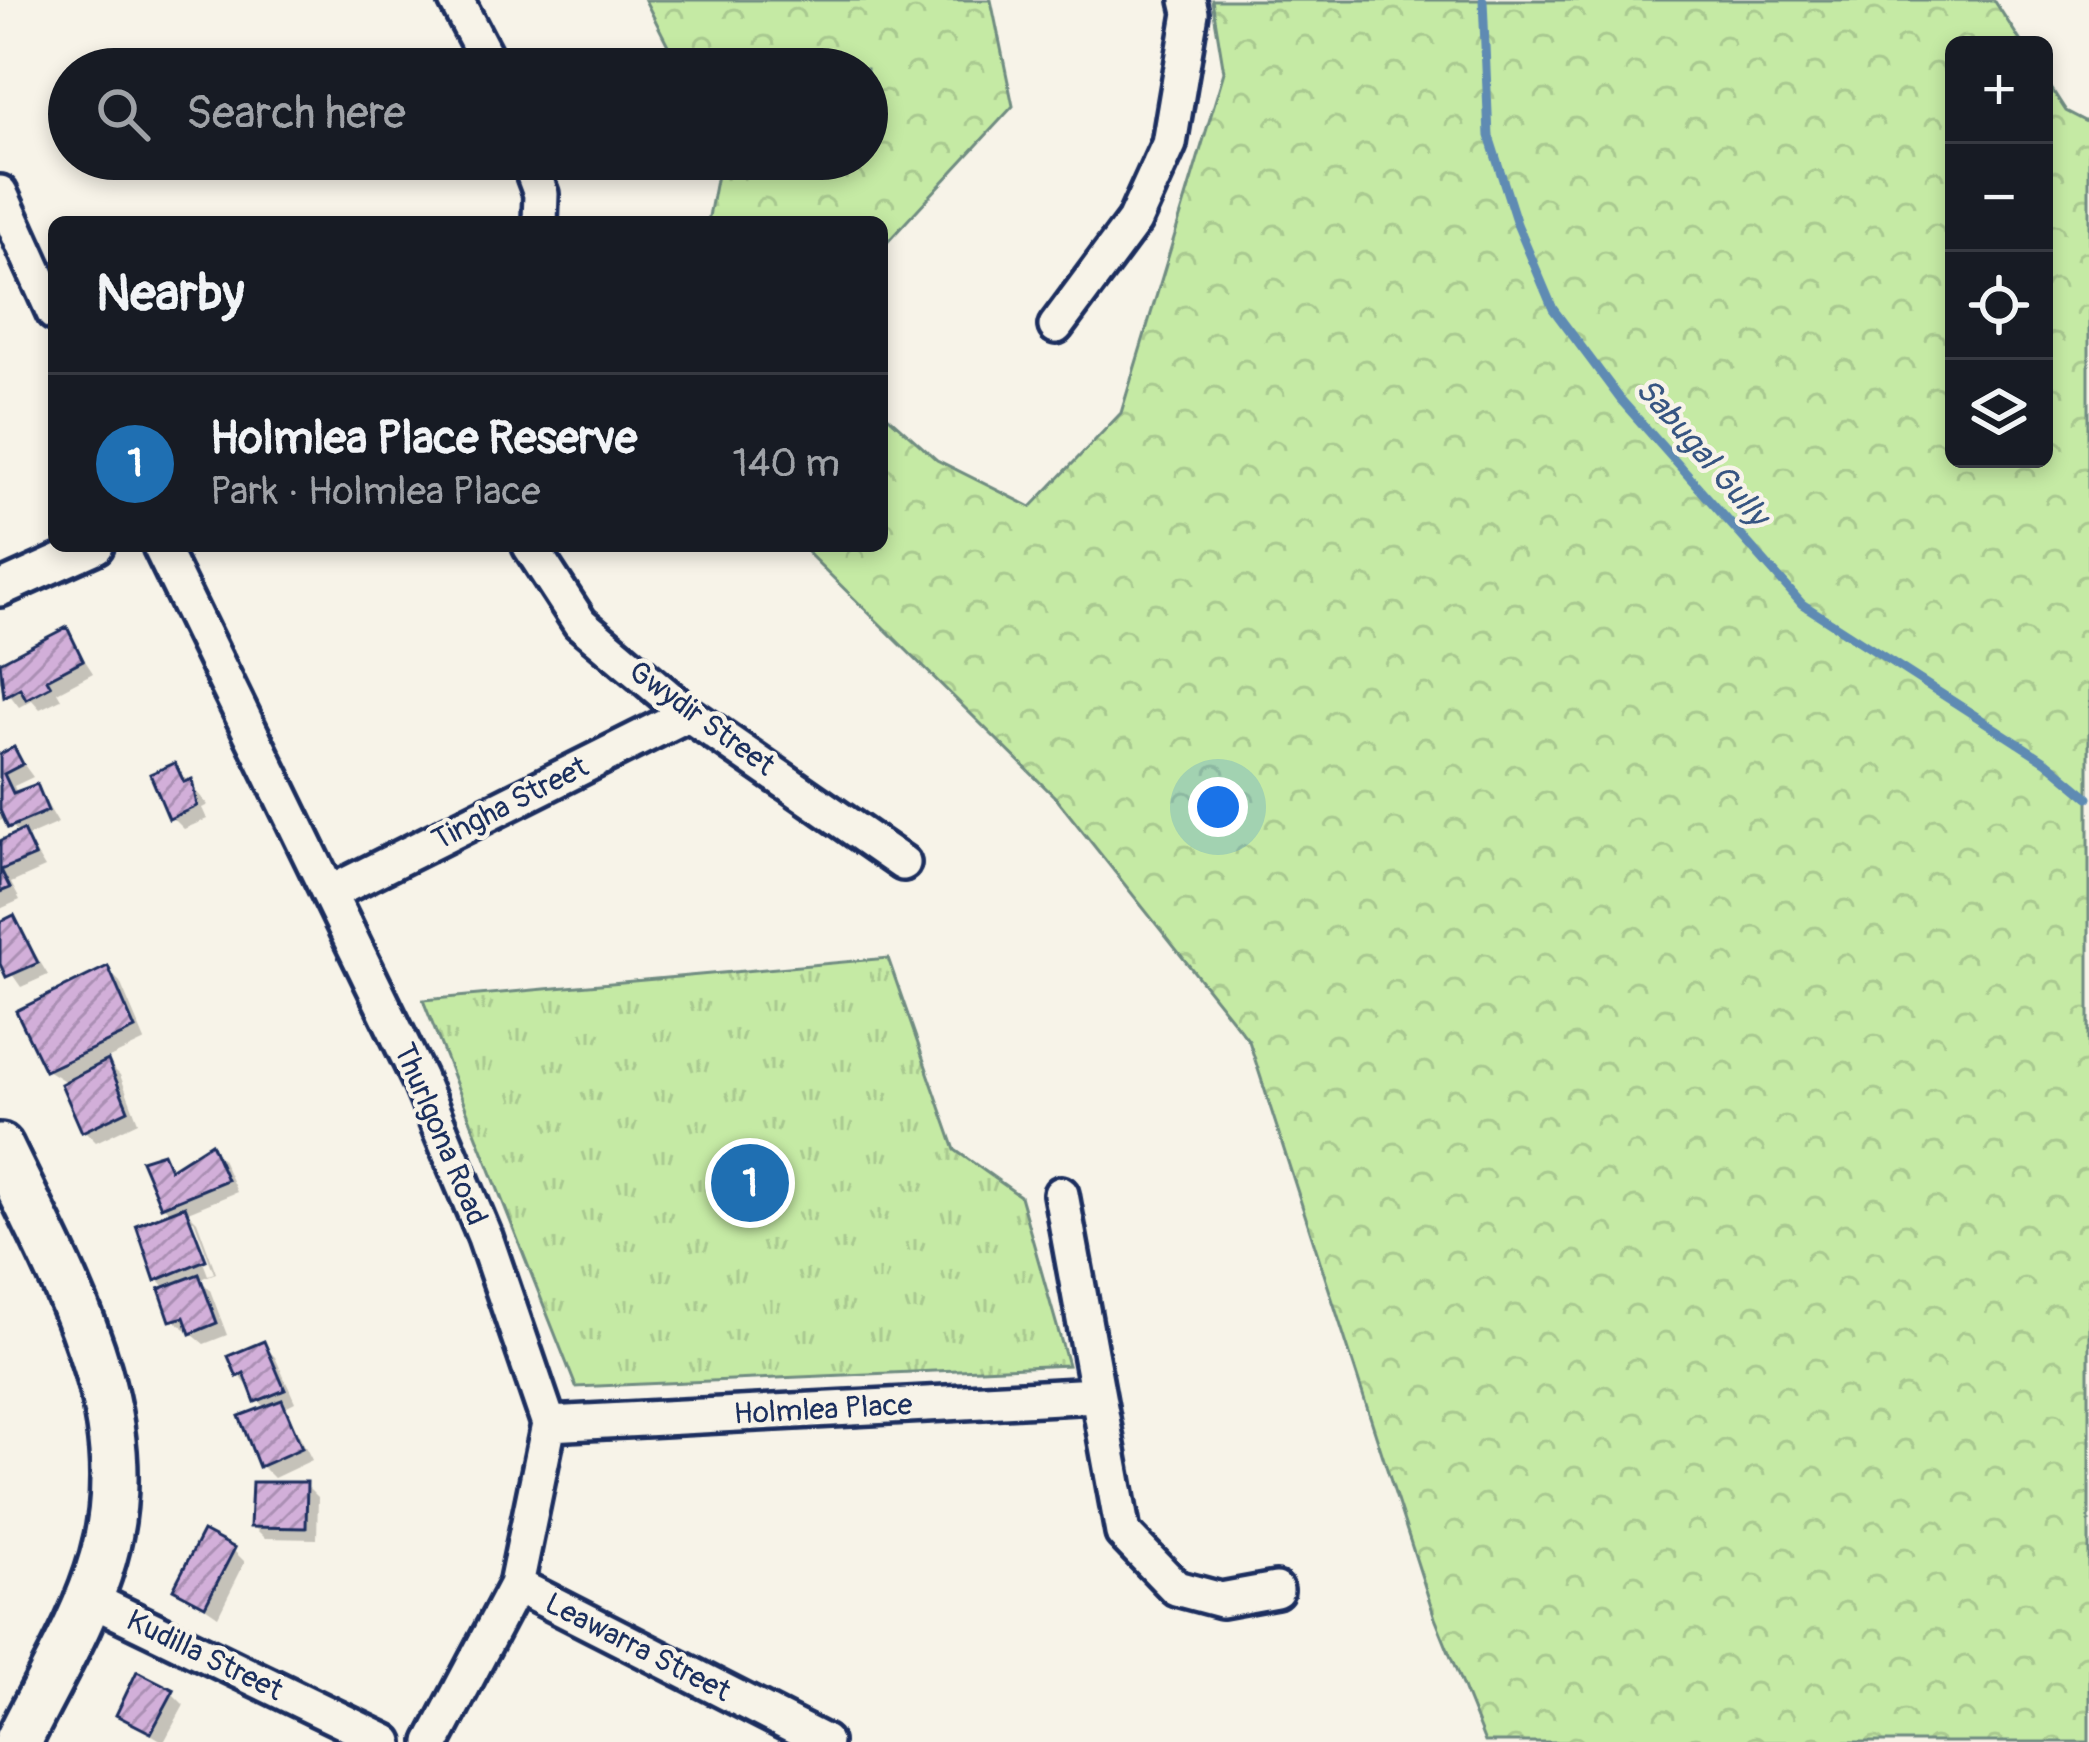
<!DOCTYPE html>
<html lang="en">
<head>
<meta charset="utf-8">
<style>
	body { margin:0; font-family:Pangolin,sans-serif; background:#242831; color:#f1f3f6 }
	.controls { position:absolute; right:36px; top:36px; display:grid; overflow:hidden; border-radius:18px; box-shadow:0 6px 18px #0003 }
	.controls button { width:108px; height:108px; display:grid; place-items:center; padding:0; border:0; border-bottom:3px solid #363941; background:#171b24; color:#f1f3f6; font:60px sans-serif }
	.you { position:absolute; left:1218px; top:807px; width:42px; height:42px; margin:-30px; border:9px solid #fff; border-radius:50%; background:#1a73e8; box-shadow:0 0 0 18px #1a73e833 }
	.badge { display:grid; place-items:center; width:78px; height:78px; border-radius:50%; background:#1f6fb2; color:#fff; font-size:39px; font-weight:700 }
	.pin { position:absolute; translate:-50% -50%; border:6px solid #fff; box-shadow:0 3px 12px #0006 }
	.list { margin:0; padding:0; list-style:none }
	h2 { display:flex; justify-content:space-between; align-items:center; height:156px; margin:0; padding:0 48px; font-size:51px }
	h2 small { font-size:39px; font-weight:400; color:#9ea1a6 }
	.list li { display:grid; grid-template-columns:78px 1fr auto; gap:36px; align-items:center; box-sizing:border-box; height:180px; padding:0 48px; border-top:3px solid #363941 }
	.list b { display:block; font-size:45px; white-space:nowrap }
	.list p { margin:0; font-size:39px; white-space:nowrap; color:#9ea1a6 }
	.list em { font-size:39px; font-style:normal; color:#9ea1a6 }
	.icon { flex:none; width:66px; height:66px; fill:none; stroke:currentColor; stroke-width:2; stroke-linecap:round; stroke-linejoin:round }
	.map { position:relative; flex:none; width:2089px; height:1742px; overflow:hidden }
	.search { position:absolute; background:#171b24; box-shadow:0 6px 18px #0003; left:48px; top:48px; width:840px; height:132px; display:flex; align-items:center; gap:30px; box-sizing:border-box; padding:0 42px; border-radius:66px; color:#9ea1a6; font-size:45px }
	.panel { position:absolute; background:#171b24; box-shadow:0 6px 18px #0003; left:48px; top:216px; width:840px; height:336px; border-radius:18px }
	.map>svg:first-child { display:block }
	.grass { fill:url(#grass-tufts); stroke:#708c81; stroke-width:3 }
	.forest { fill:url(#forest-crowns); stroke:#708c81; stroke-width:3 }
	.shadow { fill:#0003; fill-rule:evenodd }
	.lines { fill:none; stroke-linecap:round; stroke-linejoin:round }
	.stream { stroke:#5e8bb3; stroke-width:9 }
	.building { fill:url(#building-hatch); stroke:#1b2f5e; stroke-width:3 }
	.street-casing { stroke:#1b2f5e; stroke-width:42 }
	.secondary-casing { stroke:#1b2f5e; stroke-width:54 }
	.street { stroke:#f7f3e8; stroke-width:33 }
	.secondary { stroke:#f7f3e8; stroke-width:45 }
	.labels { text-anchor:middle; stroke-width:9; stroke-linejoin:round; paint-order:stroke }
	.street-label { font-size:30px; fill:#1b2f5e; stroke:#f7f3e8 }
	.water-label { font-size:33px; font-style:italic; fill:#375582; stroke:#f7f3e8 }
</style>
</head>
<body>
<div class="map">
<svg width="2089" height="1742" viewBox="0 0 2089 1742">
	<defs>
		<pattern id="grass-tufts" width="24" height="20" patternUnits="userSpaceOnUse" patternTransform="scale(3)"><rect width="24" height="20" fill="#c5eaa4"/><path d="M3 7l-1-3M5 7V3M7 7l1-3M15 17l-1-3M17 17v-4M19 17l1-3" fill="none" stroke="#a9c990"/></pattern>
		<pattern id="forest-crowns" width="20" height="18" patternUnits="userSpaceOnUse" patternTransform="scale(3)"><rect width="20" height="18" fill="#c5eaa4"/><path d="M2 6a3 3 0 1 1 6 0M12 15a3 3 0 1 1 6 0" fill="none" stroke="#a9c990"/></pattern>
		<pattern id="building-hatch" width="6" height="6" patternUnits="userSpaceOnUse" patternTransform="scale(3)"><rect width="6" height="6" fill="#d2afd9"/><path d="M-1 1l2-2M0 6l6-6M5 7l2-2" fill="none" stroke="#aa8fb3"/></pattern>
	</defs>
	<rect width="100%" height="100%" fill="#f7f3e8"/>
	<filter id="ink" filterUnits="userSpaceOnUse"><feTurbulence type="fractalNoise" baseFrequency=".00833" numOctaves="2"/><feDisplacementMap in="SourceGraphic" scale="24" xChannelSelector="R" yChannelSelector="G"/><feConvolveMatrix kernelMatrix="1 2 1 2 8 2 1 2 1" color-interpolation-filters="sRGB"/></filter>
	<g filter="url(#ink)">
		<!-- grass -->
		<path class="grass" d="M 888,958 L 955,1150 L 1020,1196 L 1068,1365 L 576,1387 L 423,1000 Z"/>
		<!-- forest -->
		<path class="forest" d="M 645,0 L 991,0 L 1013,106 L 882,248 L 882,222 L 708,222 L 720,159 L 867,159 L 867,69 L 680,69 Z
			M 1212,0 L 1994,0 L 2023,45 L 1954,45 L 1954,459 L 2044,459 L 2044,77 L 2066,111 L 2089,123 L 2089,1742 L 1485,1742 L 1435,1618 L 1249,1041 L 1056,798 L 801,546 L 882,546 L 882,411 L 937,460 L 1031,507 L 1121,413 L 1224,72 Z"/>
		<!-- shadow -->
		<path class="shadow" d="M 66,631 L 93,673 L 57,692 L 61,699 L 40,709 L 32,700 L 19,707 L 0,682 L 0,665 Z
			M 14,751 L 33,777 L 14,786 L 17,794 L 37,787 L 58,823 L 26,837 L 45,868 L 11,883 L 20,900 L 0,909 L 0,844 L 20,835 L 6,817 L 0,820 L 0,757 Z
			M 174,766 L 208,805 L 202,808 L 207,819 L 184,829 L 172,817 Z
			M 14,919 L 48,975 L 21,987 L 0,957 L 0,925 Z
			M 108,970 L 120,982 L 145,1041 L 105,1060 L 120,1075 L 138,1122 L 96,1142 L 84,1130 L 63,1080 L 47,1070 Z
			M 210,1147 L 222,1159 L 237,1192 L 188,1212 L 197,1221 L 216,1273 L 200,1279 L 210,1290 L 227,1335 L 204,1344 L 173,1319 L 167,1289 L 158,1279 L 172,1214 L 163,1206 L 162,1156 L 175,1170 ZM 187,1220 L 194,1220 L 214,1273 L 208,1275 Z
			M 263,1345 L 275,1357 L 295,1402 L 285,1407 L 312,1460 L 274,1478 L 262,1466 L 266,1409 L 239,1375 Z
			M 306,1485 L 318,1497 L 317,1539 L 265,1538 L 253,1526 Z
			M 233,1550 L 245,1562 L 218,1616 L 177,1588 Z
			M 172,1693 L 184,1705 L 164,1742 L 119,1715 Z"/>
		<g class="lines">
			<!-- stream -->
			<path class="stream" d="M 1483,0 L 1489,136 L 1517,224 L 1553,309 L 1621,400 L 1802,604 L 2047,762 L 2089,797"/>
		</g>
		<!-- building -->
		<path class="building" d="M 67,627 L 83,660 L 47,679 L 51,686 L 26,699 L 20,688 L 4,697 L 0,662 Z
			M 14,747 L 23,764 L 4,774 L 13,793 L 37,784 L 48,811 L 8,828 L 0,810 L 0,754 Z
			M 175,763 L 184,782 L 192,779 L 197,806 L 169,819 L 150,774 Z
			M 23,830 L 35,856 L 1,870 L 10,888 L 0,892 L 0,841 Z
			M 14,915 L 38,963 L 6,977 L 0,964 L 0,922 Z
			M 108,966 L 135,1029 L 45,1071 L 16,1011 Z
			M 108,1060 L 128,1110 L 82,1132 L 61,1084 Z
			M 211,1143 L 227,1180 L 161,1207 L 141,1160 L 163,1153 L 170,1169 Z
			M 185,1206 L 206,1260 L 155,1281 L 136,1225 Z
			M 199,1274 L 217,1323 L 190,1334 L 184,1317 L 170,1321 L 159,1289 Z
			M 264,1341 L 285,1390 L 255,1402 L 244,1373 L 237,1377 L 228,1356 Z
			M 282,1400 L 302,1448 L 259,1467 L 239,1416 Z
			M 252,1482 L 307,1482 L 306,1528 L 250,1527 Z
			M 203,1531 L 235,1548 L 205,1606 L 173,1589 Z
			M 137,1671 L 174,1690 L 151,1733 L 116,1715 Z"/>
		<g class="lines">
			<!-- street casing -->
			<g class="street-casing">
				<path id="street" d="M 456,0 L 492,69
					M 528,159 L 541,194 L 540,222
					M 0,193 L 54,313
					M 1056,326 L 1134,221 L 1169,144 L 1191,13 L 1188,0
					M 160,546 L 419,1079 L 485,1237 L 549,1424 L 516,1585 L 433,1742
					M 530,546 L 580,623 L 688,714 L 903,863
					M 0,589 L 96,546
					M 332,892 L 688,714
					M 1061,1194 L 1123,1533 L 1176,1588 L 1221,1600 L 1276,1590
					M 549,1424 L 1096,1395
					M 516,1585 L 824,1742
					M 88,1598 L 386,1742"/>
			</g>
			<!-- secondary casing -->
			<g class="secondary-casing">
				<path id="secondary" d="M 0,1147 C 60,1273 145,1413 103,1558 C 85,1622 47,1682 18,1742"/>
			</g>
			<!-- street -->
			<use href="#street" class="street"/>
			<!-- secondary -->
			<use href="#secondary" class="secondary"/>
		</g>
	</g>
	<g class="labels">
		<!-- street labels -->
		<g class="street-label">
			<text transform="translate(702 718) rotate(36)" y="10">Gwydir Street</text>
			<text transform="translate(510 803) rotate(-27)" y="10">Tingha Street</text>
			<text transform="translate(441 1134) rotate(67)" y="10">Thurlgona Road</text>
			<text transform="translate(823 1409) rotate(-3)" y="10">Holmlea Place</text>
			<text transform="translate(638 1647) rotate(27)" y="10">Leawarra Street</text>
			<text transform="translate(205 1655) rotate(26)" y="10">Kudilla Street</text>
		</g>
		<!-- water labels -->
		<g class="water-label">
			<text transform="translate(1703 451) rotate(49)" y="12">Sabugal Gully</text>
		</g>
	</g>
</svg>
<div class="controls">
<button>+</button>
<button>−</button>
<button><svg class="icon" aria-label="locate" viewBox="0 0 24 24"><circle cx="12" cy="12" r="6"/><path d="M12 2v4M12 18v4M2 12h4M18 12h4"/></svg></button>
<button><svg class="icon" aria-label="layers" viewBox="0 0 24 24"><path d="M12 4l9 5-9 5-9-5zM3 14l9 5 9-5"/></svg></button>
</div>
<div class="you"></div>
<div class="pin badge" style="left:750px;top:1183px">1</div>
<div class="search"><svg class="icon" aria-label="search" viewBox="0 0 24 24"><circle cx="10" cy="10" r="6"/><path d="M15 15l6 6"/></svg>Search here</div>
<section class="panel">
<h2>Nearby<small></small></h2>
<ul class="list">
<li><span class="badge">1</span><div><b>Holmlea Place Reserve</b><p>Park · Holmlea Place</p></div><em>140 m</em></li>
</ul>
</section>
</div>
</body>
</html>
